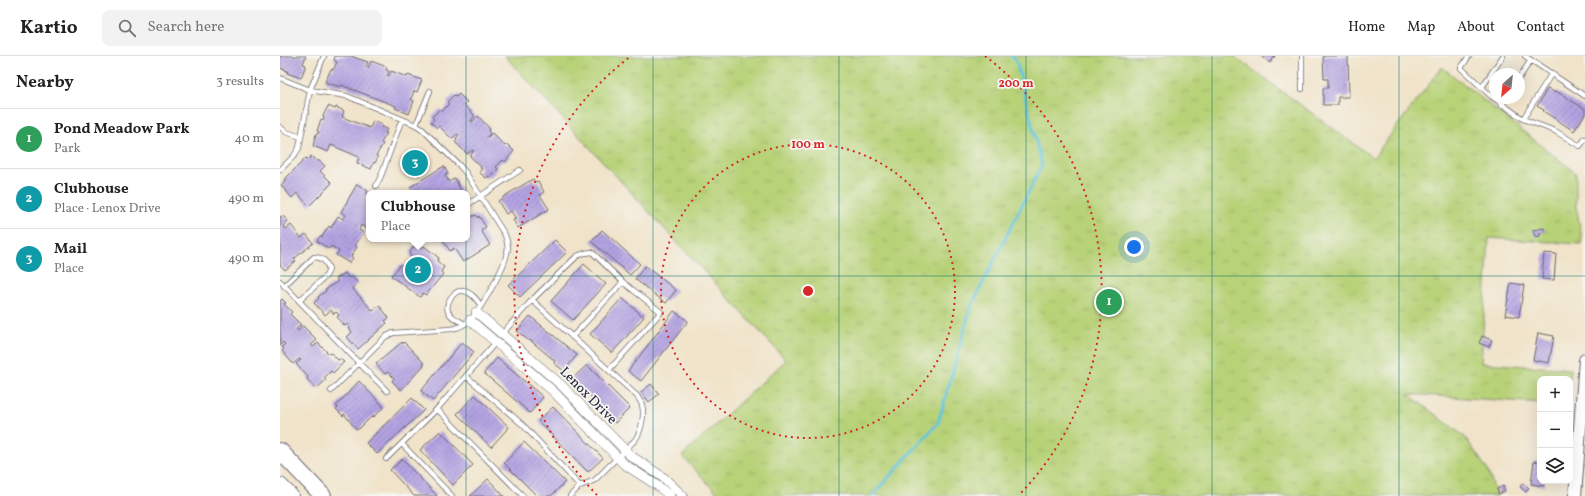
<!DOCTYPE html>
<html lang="en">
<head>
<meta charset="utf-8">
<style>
	body { margin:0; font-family:Vollkorn,serif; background:#f2f2f2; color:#222 }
	.controls { position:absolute; right:12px; bottom:12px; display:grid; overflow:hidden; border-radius:8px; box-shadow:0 4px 16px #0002 }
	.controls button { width:36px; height:36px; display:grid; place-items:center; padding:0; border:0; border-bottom:1px solid #e0e0e0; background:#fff; color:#222; font:20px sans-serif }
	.compass { position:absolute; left:1209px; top:12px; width:36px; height:36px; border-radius:50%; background:#fff; box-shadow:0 4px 16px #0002; rotate:207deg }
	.you { position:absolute; left:854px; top:191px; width:14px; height:14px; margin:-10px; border:3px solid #fff; border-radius:50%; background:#1a73e8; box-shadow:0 0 0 6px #1a73e833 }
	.badge { display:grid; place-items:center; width:26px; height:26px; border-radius:50%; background:#d1495b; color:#fff; font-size:13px; font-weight:700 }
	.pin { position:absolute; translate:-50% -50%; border:2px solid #fff; box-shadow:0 1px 4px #0006 }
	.popup { position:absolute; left:86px; top:134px; width:104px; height:52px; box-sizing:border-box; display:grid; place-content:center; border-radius:8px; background:#fff; filter:drop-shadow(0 1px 3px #0005); font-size:13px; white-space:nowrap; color:#767676 }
	.popup b { font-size:15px; color:#222 }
	.popup::after { content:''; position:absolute; left:50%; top:100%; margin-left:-8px; border:8px solid transparent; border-top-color:#fff }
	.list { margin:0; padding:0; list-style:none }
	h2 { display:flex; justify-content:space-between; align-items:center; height:52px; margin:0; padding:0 16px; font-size:17px }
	h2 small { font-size:13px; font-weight:400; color:#767676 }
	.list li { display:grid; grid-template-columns:26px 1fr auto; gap:12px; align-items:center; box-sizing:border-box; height:60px; padding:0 16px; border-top:1px solid #e0e0e0 }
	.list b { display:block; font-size:15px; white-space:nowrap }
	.list p { margin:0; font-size:13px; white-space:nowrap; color:#767676 }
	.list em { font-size:13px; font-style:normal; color:#767676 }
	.icon { flex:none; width:22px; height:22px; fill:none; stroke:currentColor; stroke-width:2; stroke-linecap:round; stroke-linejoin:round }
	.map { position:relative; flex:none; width:1305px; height:440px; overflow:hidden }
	header { display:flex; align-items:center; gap:24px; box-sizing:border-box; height:56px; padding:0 20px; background:#fff; border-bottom:1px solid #e0e0e0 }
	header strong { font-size:19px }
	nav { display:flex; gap:22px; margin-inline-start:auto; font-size:14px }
	.search { width:280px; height:36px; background:#f2f2f2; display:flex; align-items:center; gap:10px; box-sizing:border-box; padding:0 14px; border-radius:8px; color:#767676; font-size:15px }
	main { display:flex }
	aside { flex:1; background:#fff }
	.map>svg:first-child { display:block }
	.park { fill:url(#park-tufts); stroke:#6d7a5a }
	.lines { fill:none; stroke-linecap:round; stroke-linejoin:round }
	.stream { stroke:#5ec5db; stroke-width:3 }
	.building { fill:url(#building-hatch) }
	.service-casing { stroke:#6a666d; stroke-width:6 }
	.minor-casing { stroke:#6a666d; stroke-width:10 }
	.secondary-casing { stroke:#6a666d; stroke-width:14 }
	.motorway-casing { stroke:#6a666d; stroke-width:18 }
	.service { stroke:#fff; stroke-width:4.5 }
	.minor { stroke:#fff; stroke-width:9 }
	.secondary { stroke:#fff; stroke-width:12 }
	.motorway { stroke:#fff; stroke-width:16 }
	.grid { fill:none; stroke:#0f766e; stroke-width:1; stroke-opacity:0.55 }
	.ring { fill:none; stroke:#d62828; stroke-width:2; stroke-dasharray:2 4 }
	.labels { text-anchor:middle; stroke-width:3.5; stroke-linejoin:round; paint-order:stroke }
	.street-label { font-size:14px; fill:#22223b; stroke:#f6f6f2 }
	.centre { fill:#d62828; stroke:#f6f6f2; stroke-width:2 }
	.ring-label { font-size:12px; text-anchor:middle; font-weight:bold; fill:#d62828; stroke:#f6f6f2; stroke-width:3.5; stroke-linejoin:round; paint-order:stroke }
</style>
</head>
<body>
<header>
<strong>Kartio</strong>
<div class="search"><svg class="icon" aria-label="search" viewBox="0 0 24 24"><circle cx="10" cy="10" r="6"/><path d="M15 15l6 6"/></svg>Search here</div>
<nav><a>Home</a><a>Map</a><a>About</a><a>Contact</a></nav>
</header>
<main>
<aside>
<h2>Nearby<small>3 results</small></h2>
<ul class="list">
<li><span class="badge" style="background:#2e9e5b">1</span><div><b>Pond Meadow Park</b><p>Park</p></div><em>40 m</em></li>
<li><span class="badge" style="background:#0f9aa8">2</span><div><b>Clubhouse</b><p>Place · Lenox Drive</p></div><em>490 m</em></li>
<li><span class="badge" style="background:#0f9aa8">3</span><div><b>Mail</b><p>Place</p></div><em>490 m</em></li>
</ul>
</aside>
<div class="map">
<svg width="1305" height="440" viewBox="0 0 1305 440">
	<defs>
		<pattern id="park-tufts" width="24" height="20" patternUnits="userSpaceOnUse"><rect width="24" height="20" fill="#b8d278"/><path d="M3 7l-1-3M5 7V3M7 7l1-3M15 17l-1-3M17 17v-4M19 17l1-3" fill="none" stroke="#9eb469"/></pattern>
		<pattern id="building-hatch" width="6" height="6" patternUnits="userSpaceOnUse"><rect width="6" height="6" fill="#b4a3e2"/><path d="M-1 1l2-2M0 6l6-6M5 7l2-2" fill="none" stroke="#9284b8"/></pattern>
	</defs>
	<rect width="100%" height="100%" fill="#f6f6f2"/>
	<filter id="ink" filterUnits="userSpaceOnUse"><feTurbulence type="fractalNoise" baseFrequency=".025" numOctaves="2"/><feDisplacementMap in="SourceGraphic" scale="8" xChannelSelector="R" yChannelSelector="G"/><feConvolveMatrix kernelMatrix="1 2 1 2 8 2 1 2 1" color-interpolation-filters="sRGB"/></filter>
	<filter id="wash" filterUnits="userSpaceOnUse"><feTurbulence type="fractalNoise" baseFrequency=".012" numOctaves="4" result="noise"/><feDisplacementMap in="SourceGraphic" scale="16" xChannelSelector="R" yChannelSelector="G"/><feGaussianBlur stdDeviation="0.9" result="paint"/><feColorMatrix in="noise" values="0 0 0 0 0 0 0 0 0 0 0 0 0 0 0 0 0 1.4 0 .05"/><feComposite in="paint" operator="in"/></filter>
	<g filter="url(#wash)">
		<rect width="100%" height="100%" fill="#f0e3c9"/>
		<!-- park -->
		<path class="park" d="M 225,0 L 954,0 L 1093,102 L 1162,11 L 1296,117 L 1296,150 L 1302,182 L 1301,188 L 1209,182 L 1201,307 L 1291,313 L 1290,323 L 1260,323 L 1260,347 L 1128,338 L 1185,381 L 1207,413 L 1217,440 L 440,440 L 402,400 L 506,304 Z"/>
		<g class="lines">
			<!-- stream -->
			<path class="stream" d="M 592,440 L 658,367 L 691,251 L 762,109 L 736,4 L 731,0"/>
		</g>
		<g id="blocks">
			<!-- building -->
			<path class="building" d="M 0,0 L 26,0 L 23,8 L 26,9 L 21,22 L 7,17 L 8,15 L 0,12 Z
				M 55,0 L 73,0 L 73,1 L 88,6 L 86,11 L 88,12 L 91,5 L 107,11 L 106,14 L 109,15 L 107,19 L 109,20 L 111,15 L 127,21 L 128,19 L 142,24 L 137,36 L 134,35 L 131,43 L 134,45 L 129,58 L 115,52 L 116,50 L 61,29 L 60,31 L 45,26 L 51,13 L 53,14 L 57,6 L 54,4 Z
				M 981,0 L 995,0 L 990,7 Z
				M 1043,0 L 1068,0 L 1069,41 L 1058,41 L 1058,49 L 1043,49 L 1043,32 L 1048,32 L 1048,23 L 1044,23 Z
				M 1268,32 L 1275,37 L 1276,35 L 1305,53 L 1305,58 L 1294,75 L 1263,55 L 1264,54 L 1257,50 Z
				M 179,38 L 187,46 L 184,49 L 195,60 L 191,65 L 192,66 L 198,60 L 210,73 L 208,75 L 210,77 L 207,81 L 207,82 L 212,77 L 225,90 L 227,88 L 234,95 L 225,106 L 223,104 L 216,111 L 218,113 L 210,121 L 209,120 L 206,122 L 199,116 L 202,113 L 200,112 L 201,111 L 190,100 L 194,95 L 193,94 L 187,98 L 175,86 L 177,84 L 176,82 L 179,79 L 177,78 L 172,83 L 159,70 L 157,72 L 151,66 L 154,63 L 152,61 L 160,53 L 162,55 L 169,48 L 167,46 L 174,39 L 176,41 Z
				M 48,50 L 55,53 L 56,51 L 64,55 L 62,61 L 90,72 L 93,65 L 102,69 L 101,71 L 107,73 L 105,77 L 107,77 L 101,87 L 103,88 L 96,100 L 98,101 L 95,107 L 94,106 L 91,113 L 77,107 L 79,101 L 51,89 L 48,96 L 33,90 L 36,78 L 38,78 L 39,76 L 37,75 L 41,63 L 43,64 L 44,61 L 43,60 Z
				M 31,100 L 37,106 L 38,104 L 45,110 L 40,115 L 52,127 L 29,150 L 17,137 L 12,142 L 1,129 L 5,126 L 4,124 L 26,102 L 28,104 Z
				M 128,100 L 137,104 L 139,100 L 146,103 L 139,119 L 132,116 L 134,113 L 125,109 Z
				M 164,110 L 168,118 L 165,119 L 169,126 L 175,122 L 182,137 L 134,137 L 130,131 Z
				M 253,123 L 255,126 L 258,125 L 264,136 L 260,139 L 269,153 L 238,172 L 233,164 L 236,163 L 231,155 L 226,158 L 218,145 L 223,142 L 223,141 Z
				M 77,128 L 88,135 L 86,138 L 89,140 L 89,170 L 87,173 L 81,169 L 79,174 L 84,177 L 75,189 L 77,191 L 71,200 L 73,202 L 69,207 L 56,199 L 59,195 L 51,190 L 49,193 L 37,185 L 40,180 L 42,181 L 49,170 L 51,172 L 58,160 L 63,163 L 66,159 L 61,156 Z
				M 196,159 L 198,162 L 199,160 L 206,171 L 201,174 L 210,189 L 183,206 L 174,192 L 170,195 L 162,183 L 187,183 L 187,162 Z
				M 0,160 L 2,161 L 3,160 L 8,165 L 3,170 L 6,173 L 11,169 L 21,182 L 26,178 L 33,187 L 14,203 L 16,205 L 5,214 L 0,209 Z
				M 1264,172 L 1265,176 L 1260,177 L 1260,180 L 1255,181 L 1253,174 Z
				M 322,174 L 360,208 L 350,219 L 311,185 Z
				M 275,184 L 287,196 L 240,241 L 228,229 Z
				M 138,190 L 142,193 L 144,190 L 159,202 L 157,205 L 164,211 L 161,216 L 163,218 L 146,239 L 143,237 L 140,241 L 111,220 L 121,208 L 127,213 L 135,204 L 130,200 L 130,196 L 133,191 Z
				M 1264,197 L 1276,198 L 1274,224 L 1262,223 Z
				M 304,208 L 326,228 L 293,264 L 271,245 Z
				M 365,210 L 396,234 L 386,247 L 355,223 Z
				M 65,217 L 69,222 L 71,220 L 78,227 L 72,232 L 93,255 L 99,249 L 109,262 L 105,265 L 107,267 L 78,293 L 67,281 L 72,276 L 69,272 L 70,271 L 68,268 L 65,270 L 57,261 L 59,259 L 56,256 L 54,258 L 51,254 L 45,259 L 34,247 L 39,242 L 38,241 L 46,235 L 45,234 L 58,225 L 56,223 Z
				M 1231,227 L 1244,229 L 1239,261 L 1225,259 Z
				M 342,242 L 364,261 L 332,297 L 310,278 Z
				M 2,243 L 6,247 L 4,248 L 12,256 L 10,258 L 21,269 L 16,273 L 18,275 L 23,270 L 37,284 L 31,289 L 33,291 L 38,287 L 49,298 L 51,297 L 58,304 L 60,303 L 64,306 L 53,317 L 51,315 L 44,322 L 46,324 L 36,333 L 27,323 L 28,321 L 16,308 L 21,304 L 19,303 L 13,308 L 2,295 L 4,293 L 2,291 L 5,288 L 3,286 L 0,290 L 0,245 Z
				M 394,255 L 408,265 L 361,325 L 348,315 Z
				M 250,260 L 297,299 L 284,315 L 274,307 L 275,305 L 250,284 L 249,285 L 237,275 Z
				M 1258,277 L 1274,280 L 1269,307 L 1253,304 Z
				M 1202,280 L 1212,284 L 1209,291 L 1199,287 Z
				M 122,286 L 123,288 L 124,286 L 144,307 L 144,309 L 121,334 L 112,325 L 114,322 L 108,316 L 105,318 L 96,308 Z
				M 182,286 L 194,296 L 153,345 L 141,335 Z
				M 217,302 L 263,341 L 250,357 L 204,317 Z
				M 307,309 L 350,352 L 335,367 L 304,333 L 303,334 L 292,323 Z
				M 79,325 L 104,351 L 92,362 L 91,361 L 79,373 L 76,373 L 64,358 L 63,360 L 56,353 L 58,351 L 56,350 Z
				M 371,328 L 379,338 L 369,346 L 361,336 Z
				M 195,339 L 229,371 L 211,391 L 177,358 Z
				M 132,342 L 144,354 L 97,398 L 86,387 Z
				M 273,351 L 323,402 L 308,416 L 258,365 Z
				M 160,375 L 193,409 L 173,429 L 140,394 Z
				M 244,386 L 285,426 L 271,440 L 257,440 L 224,407 Z
				M 122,403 L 157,440 L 134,440 L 110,414 Z
				M 1254,405 L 1260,406 L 1260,425 L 1265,425 L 1264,430 L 1251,428 Z
				M 208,423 L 224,440 L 190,440 Z
				M 1243,427 L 1249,432 L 1246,436 L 1240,431 Z
				M 1223,430 L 1225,435 L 1219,438 L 1217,433 Z"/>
		</g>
	</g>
	<g filter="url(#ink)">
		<use href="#blocks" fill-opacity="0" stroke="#6a666d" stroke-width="1"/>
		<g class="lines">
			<!-- service casing -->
			<g class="service-casing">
				<path id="service" d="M 1022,0 L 1022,33
					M 1189,0 L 1181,12 L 1211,40 L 1243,63 L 1275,75 L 1300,90 L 1305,83
					M 1245,0 L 1305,40
					M 0,22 L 30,34 L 67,40 L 136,69 L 142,73 L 179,109 L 186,117 L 225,179 C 227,185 229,191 227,197 C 224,213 201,253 190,264 C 184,270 178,272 171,273 L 113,277 L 105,281 L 79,307 L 0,225
					M 1239,22 L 1251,4
					M 1202,31 L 1223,0
					M 1222,49 L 1226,42
					M 1243,63 L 1272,17
					M 136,69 L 150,35
					M 0,71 L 6,76 L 21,81
					M 0,114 L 14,100 L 19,92 L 30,34 L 44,0
					M 96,130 L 101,120 L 122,63
					M 187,149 L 240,114
					M 4,230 L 34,201 C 42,201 47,205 49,214 L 46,220 L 19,245
					M 252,244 L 357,340 C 359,343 361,346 362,349 C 365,359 361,376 355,384 L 315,424 L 300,430 L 290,440
					M 185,268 C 179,265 171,262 168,255 C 165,247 174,234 182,235 C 191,235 197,244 201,250
					M 222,278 L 252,244 L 297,200 L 305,197 L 312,196 L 343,226 L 381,256 L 329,314
					M 292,281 L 343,226
					M 186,320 L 243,369 L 300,430
					M 51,335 L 79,307 L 107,335
					M 157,353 L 243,440
					M 122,388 L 172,440
					M 106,403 L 157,353 L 216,286"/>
			</g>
			<!-- minor casing -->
			<g class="minor-casing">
				<path id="minor" d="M 196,256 L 280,328 L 351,400 L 384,422 L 403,440
					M 190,264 L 273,335 L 344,408 L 378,430 L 390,440"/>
			</g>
			<!-- secondary casing -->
			<g class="secondary-casing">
				<path id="secondary" d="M 1295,440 L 1305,304"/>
			</g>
			<!-- motorway casing -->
			<g class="motorway-casing">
				<path id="motorway" d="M 0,395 L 43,440
					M 0,430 L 10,440"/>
			</g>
			<!-- service -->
			<use href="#service" class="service"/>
			<!-- minor -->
			<use href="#minor" class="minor"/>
			<!-- secondary -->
			<use href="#secondary" class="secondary"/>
			<!-- motorway -->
			<use href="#motorway" class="motorway"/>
		</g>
	</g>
	<!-- grid -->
	<path class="grid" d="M 186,0 L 186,440M 373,0 L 373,440M 559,0 L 559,440M 746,0 L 746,440M 932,0 L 932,440M 1119,0 L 1119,440M 0,220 L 1305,220"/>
	<!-- distance rings -->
	<g class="ring">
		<circle cx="528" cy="235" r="147"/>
		<path d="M317 439A294 294 0 0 1 351 0M705 0A294 294 0 0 1 739 439"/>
	</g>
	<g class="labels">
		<!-- street labels -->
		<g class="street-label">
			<text transform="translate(309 339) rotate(45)" y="5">Lenox Drive</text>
		</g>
	</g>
	<circle cx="528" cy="235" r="6" class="centre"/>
	<g class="ring-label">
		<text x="736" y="31">200 m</text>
		<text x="528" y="92">100 m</text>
	</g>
</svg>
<div class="controls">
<button>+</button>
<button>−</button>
<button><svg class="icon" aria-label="layers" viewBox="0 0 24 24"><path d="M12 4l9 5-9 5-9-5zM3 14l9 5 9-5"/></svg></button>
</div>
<svg class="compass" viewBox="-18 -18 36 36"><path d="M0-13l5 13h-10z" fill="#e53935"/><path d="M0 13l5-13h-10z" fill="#767676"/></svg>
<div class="you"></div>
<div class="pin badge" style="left:829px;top:246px;background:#2e9e5b">1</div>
<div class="pin badge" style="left:138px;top:214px;background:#0f9aa8">2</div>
<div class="popup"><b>Clubhouse</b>Place</div>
<div class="pin badge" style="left:135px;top:107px;background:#0f9aa8">3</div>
</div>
</main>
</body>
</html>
